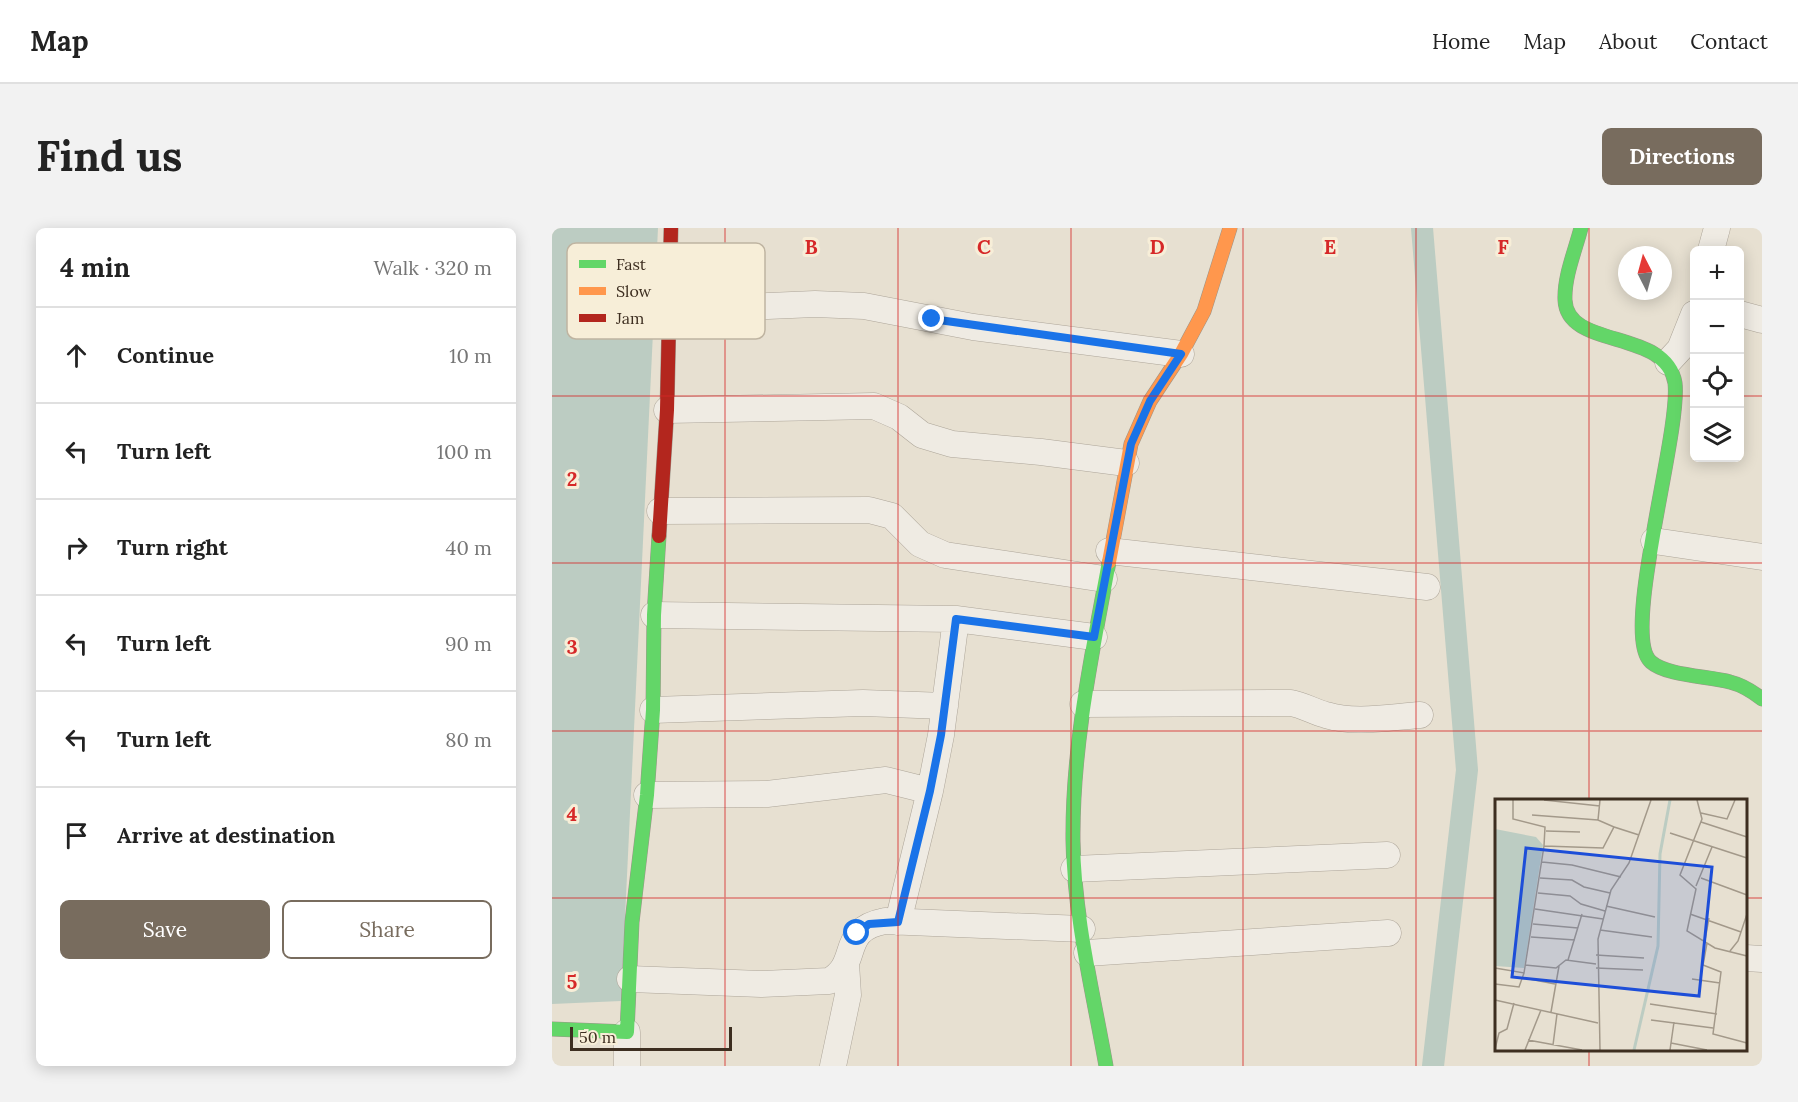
<!DOCTYPE html>
<html lang="en">
<head>
<meta charset="utf-8">
<style>
	body { margin:0; font-family:Lora,serif; background:#f2f2f2; color:#222 }
	.controls { position:absolute; right:18px; top:18px; display:grid; overflow:hidden; border-radius:9px; box-shadow:0 3px 15px #0003 }
	.controls button { width:54px; height:54px; display:grid; place-items:center; padding:0; border:0; border-bottom:2px solid #e0e0e0; background:#fff; color:#222; font:30px sans-serif }
	.compass { position:absolute; left:1066px; top:18px; width:54px; height:54px; border-radius:50%; background:#fff; box-shadow:0 3px 15px #0003; rotate:354deg }
	.scale { position:absolute; left:18px; bottom:15px; width:162px; box-sizing:border-box; padding-left:6px; border:3px solid #3d2e20; border-top:0; font-size:16px; line-height:21px; white-space:nowrap; color:#3d2e20; -webkit-text-stroke:4px #f7eed8; paint-order:stroke }
	.stop { position:absolute; width:18px; height:18px; margin:-14px; border:4px solid #1a73e8; border-radius:50%; background:#fff }
	.stop.end { background:#1a73e8; border-color:#fff; box-shadow:0 2px 6px #0008 }
	.list { margin:0; padding:0; list-style:none }
	h2 { display:flex; justify-content:space-between; align-items:center; height:78px; margin:0; padding:0 24px; font-size:26px }
	h2 small { font-size:20px; font-weight:400; color:#767676 }
	.list li { display:grid; grid-template-columns:39px 1fr auto; gap:18px; align-items:center; box-sizing:border-box; height:96px; padding:0 24px; border-top:2px solid #e0e0e0 }
	.list b { display:block; font-size:22px; white-space:nowrap }
	.list em { font-size:20px; font-style:normal; color:#767676 }
	.actions { display:flex; gap:12px; padding:18px 24px }
	.actions a { flex:1; padding:14px 0; border:2px solid #786c5e; border-radius:9px; text-align:center; font-size:21px; color:#786c5e }
	.actions .main { background:#786c5e; color:#fff }
	.icon { flex:none; width:33px; height:33px; fill:none; stroke:currentColor; stroke-width:2; stroke-linecap:round; stroke-linejoin:round }
	.map { position:relative; flex:none; width:1210px; height:838px; overflow:hidden; border-radius:9px }
	header { display:flex; align-items:center; gap:36px; box-sizing:border-box; height:84px; padding:0 30px; background:#fff; border-bottom:2px solid #e0e0e0 }
	header strong { font-size:28px }
	nav { display:flex; gap:33px; margin-inline-start:auto; font-size:21px }
	.intro { display:flex; align-items:center; justify-content:space-between; box-sizing:border-box; height:144px; padding:0 36px }
	h1 { margin:0; font-size:42px }
	.button { padding:15px 27px; border-radius:9px; background:#786c5e; color:#fff; font-size:21px; font-weight:700 }
	main { display:flex; gap:36px; padding:0 36px }
	aside { flex:1; background:#fff; border-radius:9px; box-shadow:0 3px 15px #0003 }
	.map>svg:first-child { display:block }
	.water { fill:#bcccc2 }
	.lines { fill:none; stroke-linecap:round; stroke-linejoin:round }
	.canal { stroke:#bcccc2; stroke-width:22 }
	.street-casing { stroke:#ada599; stroke-width:27 }
	.fast-casing { stroke:#9c958a; stroke-width:15 }
	.slow-casing { stroke:#9c958a; stroke-width:15 }
	.jam-casing { stroke:#9c958a; stroke-width:15 }
	.street { stroke:#efebe3; stroke-width:26 }
	.fast { stroke:#63d668; stroke-width:14 }
	.slow { stroke:#ff974d; stroke-width:14 }
	.jam { stroke:#b3261e; stroke-width:14 }
	.route { stroke:#1a73e8; stroke-width:8 }
	.grid { fill:none; stroke:#d62828; stroke-width:1.5; stroke-opacity:0.55 }
	.inset-river { fill:none; stroke:#bcccc2; stroke-width:3 }
	.inset-road { fill:none; stroke:#a3998a; stroke-width:1.5 }
	.view { fill:#1d4ed8; fill-opacity:0.15; stroke:#1d4ed8; stroke-width:3 }
	.inset-edge { fill:none; stroke:#3d2e20; stroke-width:3 }
	.key { fill:#f7eed8; stroke:#bfb4a1; stroke-width:1.5 }
	.key-label { font-size:16px; fill:#3d2e20 }
	.grid-label { font-size:20px; text-anchor:middle; font-weight:bold; fill:#d62828; stroke:#f7eed8; stroke-width:6; stroke-linejoin:round; paint-order:stroke }
</style>
</head>
<body>
<header>
<strong>Map</strong>
<nav><a>Home</a><a>Map</a><a>About</a><a>Contact</a></nav>
</header>
<div class="intro"><h1>Find us</h1><a class="button">Directions</a></div>
<main>
<aside>
<h2>4 min<small>Walk · 320 m</small></h2>
<ul class="list">
<li><svg class="icon" aria-label="ahead" viewBox="0 0 24 24"><path d="M12 20V5M6 11l6-6 6 6"/></svg><div><b>Continue</b></div><em>10 m</em></li>
<li><svg class="icon" aria-label="left" viewBox="0 0 24 24"><path d="M17 20v-9H6M10 6l-5 5 5 5"/></svg><div><b>Turn left</b></div><em>100 m</em></li>
<li><svg class="icon" aria-label="right" viewBox="0 0 24 24"><path d="M7 20v-9h11M14 6l5 5-5 5"/></svg><div><b>Turn right</b></div><em>40 m</em></li>
<li><svg class="icon" aria-label="left" viewBox="0 0 24 24"><path d="M17 20v-9H6M10 6l-5 5 5 5"/></svg><div><b>Turn left</b></div><em>90 m</em></li>
<li><svg class="icon" aria-label="left" viewBox="0 0 24 24"><path d="M17 20v-9H6M10 6l-5 5 5 5"/></svg><div><b>Turn left</b></div><em>80 m</em></li>
<li><svg class="icon" aria-label="arrive" viewBox="0 0 24 24"><path d="M6 21V4h12l-3 4 3 4H6"/></svg><div><b>Arrive at destination</b></div></li>
</ul>
<div class="actions"><a class="main">Save</a><a>Share</a></div>
</aside>
<div class="map">
<svg width="1210" height="838" viewBox="0 0 1210 838">
	<rect width="100%" height="100%" fill="#e7e0d1"/>
	<!-- water -->
	<path class="water" d="M 0,0 L 106,0 L 69,773 L 0,776 Z"/>
	<g class="lines">
		<!-- canal -->
		<path class="canal" d="M 870,0 L 915,542 L 881,838"/>
		<!-- street casing -->
		<g class="street-casing">
			<path id="street" d="M 1159,22 L 1165,0
				M 118,82 L 263,76 L 312,78 L 421,99 L 629,126
				M 1188,86 L 1210,92
				M 1116,134 L 1128,121 L 1142,86
				M 115,182 L 322,178 L 347,189 L 370,207 L 400,216 L 489,224 L 574,235
				M 108,283 L 317,282 L 340,288 L 368,316 L 393,327 L 552,351
				M 1102,313 L 1210,329
				M 557,323 L 875,359
				M 102,387 L 404,391 L 542,409
				M 531,476 L 739,475 C 751,477 762,484 774,487 C 803,496 838,489 868,487
				M 101,482 L 311,475 L 393,478
				M 95,567 L 215,566 L 334,552 L 378,563
				M 522,641 L 835,627
				M 346,694 L 378,563 L 389,507 L 404,391
				M 535,725 L 836,705
				M 1194,730 L 1210,731
				M 78,751 L 209,756 L 277,753 C 310,735 285,702 333,693 L 530,701
				M 75,838 L 75,804
				M 281,838 L 296,767 L 294,735"/>
		</g>
		<!-- fast casing -->
		<g class="fast-casing">
			<path id="fast" d="M 1029,0 C 1023,23 1012,49 1013,72 C 1015,122 1114,100 1123,155 C 1129,205 1068,407 1099,434 C 1115,448 1157,448 1178,454 C 1190,457 1200,463 1210,471
				M 0,801 L 75,804 L 80,694 L 95,567 L 101,482 L 102,387 L 107,308
				M 554,838 C 541,764 522,689 521,613 C 520,519 540,426 557,334"/>
		</g>
		<!-- slow casing -->
		<g class="slow-casing">
			<path id="slow" d="M 557,334 L 579,216 L 598,173 L 629,126 L 652,83 L 678,0"/>
		</g>
		<!-- jam casing -->
		<g class="jam-casing">
			<path id="jam" d="M 107,308 L 115,182 L 119,0"/>
		</g>
		<!-- street -->
		<use href="#street" class="street"/>
		<!-- fast -->
		<use href="#fast" class="fast"/>
		<!-- slow -->
		<use href="#slow" class="slow"/>
		<!-- jam -->
		<use href="#jam" class="jam"/>
	</g>
	<g class="lines">
		<!-- route -->
		<path class="route" d="M 305,705 L 317,696 L 346,694 L 378,563 L 389,507 L 404,391 L 542,409 L 579,216 L 598,173 L 629,126 L 380,91"/>
	</g>
	<!-- grid -->
	<path class="grid" d="M 173,0 L 173,838M 346,0 L 346,838M 519,0 L 519,838M 691,0 L 691,838M 864,0 L 864,838M 1037,0 L 1037,572M 0,168 L 1142,168M 1188,168 L 1210,168M 0,335 L 1210,335M 0,503 L 1210,503M 0,670 L 945,670M 1194,670 L 1210,670M 1037,822 L 1037,838"/>
	<!-- overview -->
	<g transform="translate(943 571)">
		<rect width="252" height="252" fill="#e7e0d1"/>
		<path d="M 0,30 L 41,38 L 48,46 L 29,169 L 0,167 Z" fill="#bcccc2"/>
		<path class="inset-river" d="M 139,251 L 163,147 L 165,55 L 175,1"/>
		<path class="inset-road" d="M 49,1 L 105,7M 202,1 L 207,20 L 185,76 L 201,90 L 192,132 L 220,149 L 252,157M 206,14 L 232,20 L 240,1M 37,16 L 103,21 L 119,28M 103,21 L 105,1M 206,23 L 252,38M 51,32 L 85,33M 175,34 L 252,59M 49,47 L 108,49 L 119,28 L 144,36M 47,63 L 77,66 L 126,78M 45,79 L 77,81 L 89,88 L 115,94M 206,79 L 252,96M 201,87 L 217,48M 43,94 L 75,97 L 86,105 L 110,112M 111,107 L 160,118M 40,110 L 108,120M 195,115 L 246,133M 38,125 L 83,129M 105,131 L 157,138M 36,138 L 80,141M 210,141 L 214,119M 212,144 L 208,166 L 226,173 L 218,235 L 252,244M 235,152 L 243,142 L 252,115M 101,156 L 149,159M 73,161 L 87,115M 30,166 L 61,169 L 71,161 L 101,165M 0,169 L 29,174 L 49,47 L 50,28 L 18,20 L 18,1M 101,169 L 148,171M 29,179 L 60,185M 197,180 L 225,184M 0,185 L 24,188 L 29,174M 0,201 L 103,224M 155,205 L 222,215M 56,213 L 64,167M 156,221 L 218,229M 33,241 L 87,251M 176,244 L 212,251M 58,246 L 62,215M 0,250 L 4,234 L 12,230 L 19,204M 30,251 L 46,211M 105,251 L 103,140 L 116,91 L 134,64 L 156,1M 175,251 L 179,223"/>
		<path class="view" d="M 31,49 L 217,68 L 204,197 L 17,178 Z"/>
		<rect width="252" height="252" class="inset-edge"/>
	</g>
	<!-- legend -->
	<rect x="15" y="15" width="198" height="96" rx="9" class="key"/>
	<rect x="27" y="32" width="27" height="8" fill="#63d668"/>
	<rect x="27" y="59" width="27" height="8" fill="#ff974d"/>
	<rect x="27" y="86" width="27" height="8" fill="#b3261e"/>
	<g class="key-label">
		<text x="64" y="42">Fast</text>
		<text x="64" y="69">Slow</text>
		<text x="64" y="96">Jam</text>
	</g>
	<g class="grid-label">
		<text x="259" y="26">B</text>
		<text x="432" y="26">C</text>
		<text x="605" y="26">D</text>
		<text x="778" y="26">E</text>
		<text x="951" y="26">F</text>
		<text x="20" y="258">2</text>
		<text x="20" y="426">3</text>
		<text x="20" y="593">4</text>
		<text x="20" y="761">5</text>
	</g>
</svg>
<div class="controls">
<button>+</button>
<button>−</button>
<button><svg class="icon" aria-label="locate" viewBox="0 0 24 24"><circle cx="12" cy="12" r="6"/><path d="M12 2v4M12 18v4M2 12h4M18 12h4"/></svg></button>
<button><svg class="icon" aria-label="layers" viewBox="0 0 24 24"><path d="M12 4l9 5-9 5-9-5zM3 14l9 5 9-5"/></svg></button>
</div>
<svg class="compass" viewBox="-18 -18 36 36"><path d="M0-13l5 13h-10z" fill="#e53935"/><path d="M0 13l5-13h-10z" fill="#767676"/></svg>
<div class="scale">50 m</div>
<div class="stop" style="left:305px;top:705px"></div>
<div class="stop end" style="left:380px;top:91px"></div>
</div>
</main>
</body>
</html>
